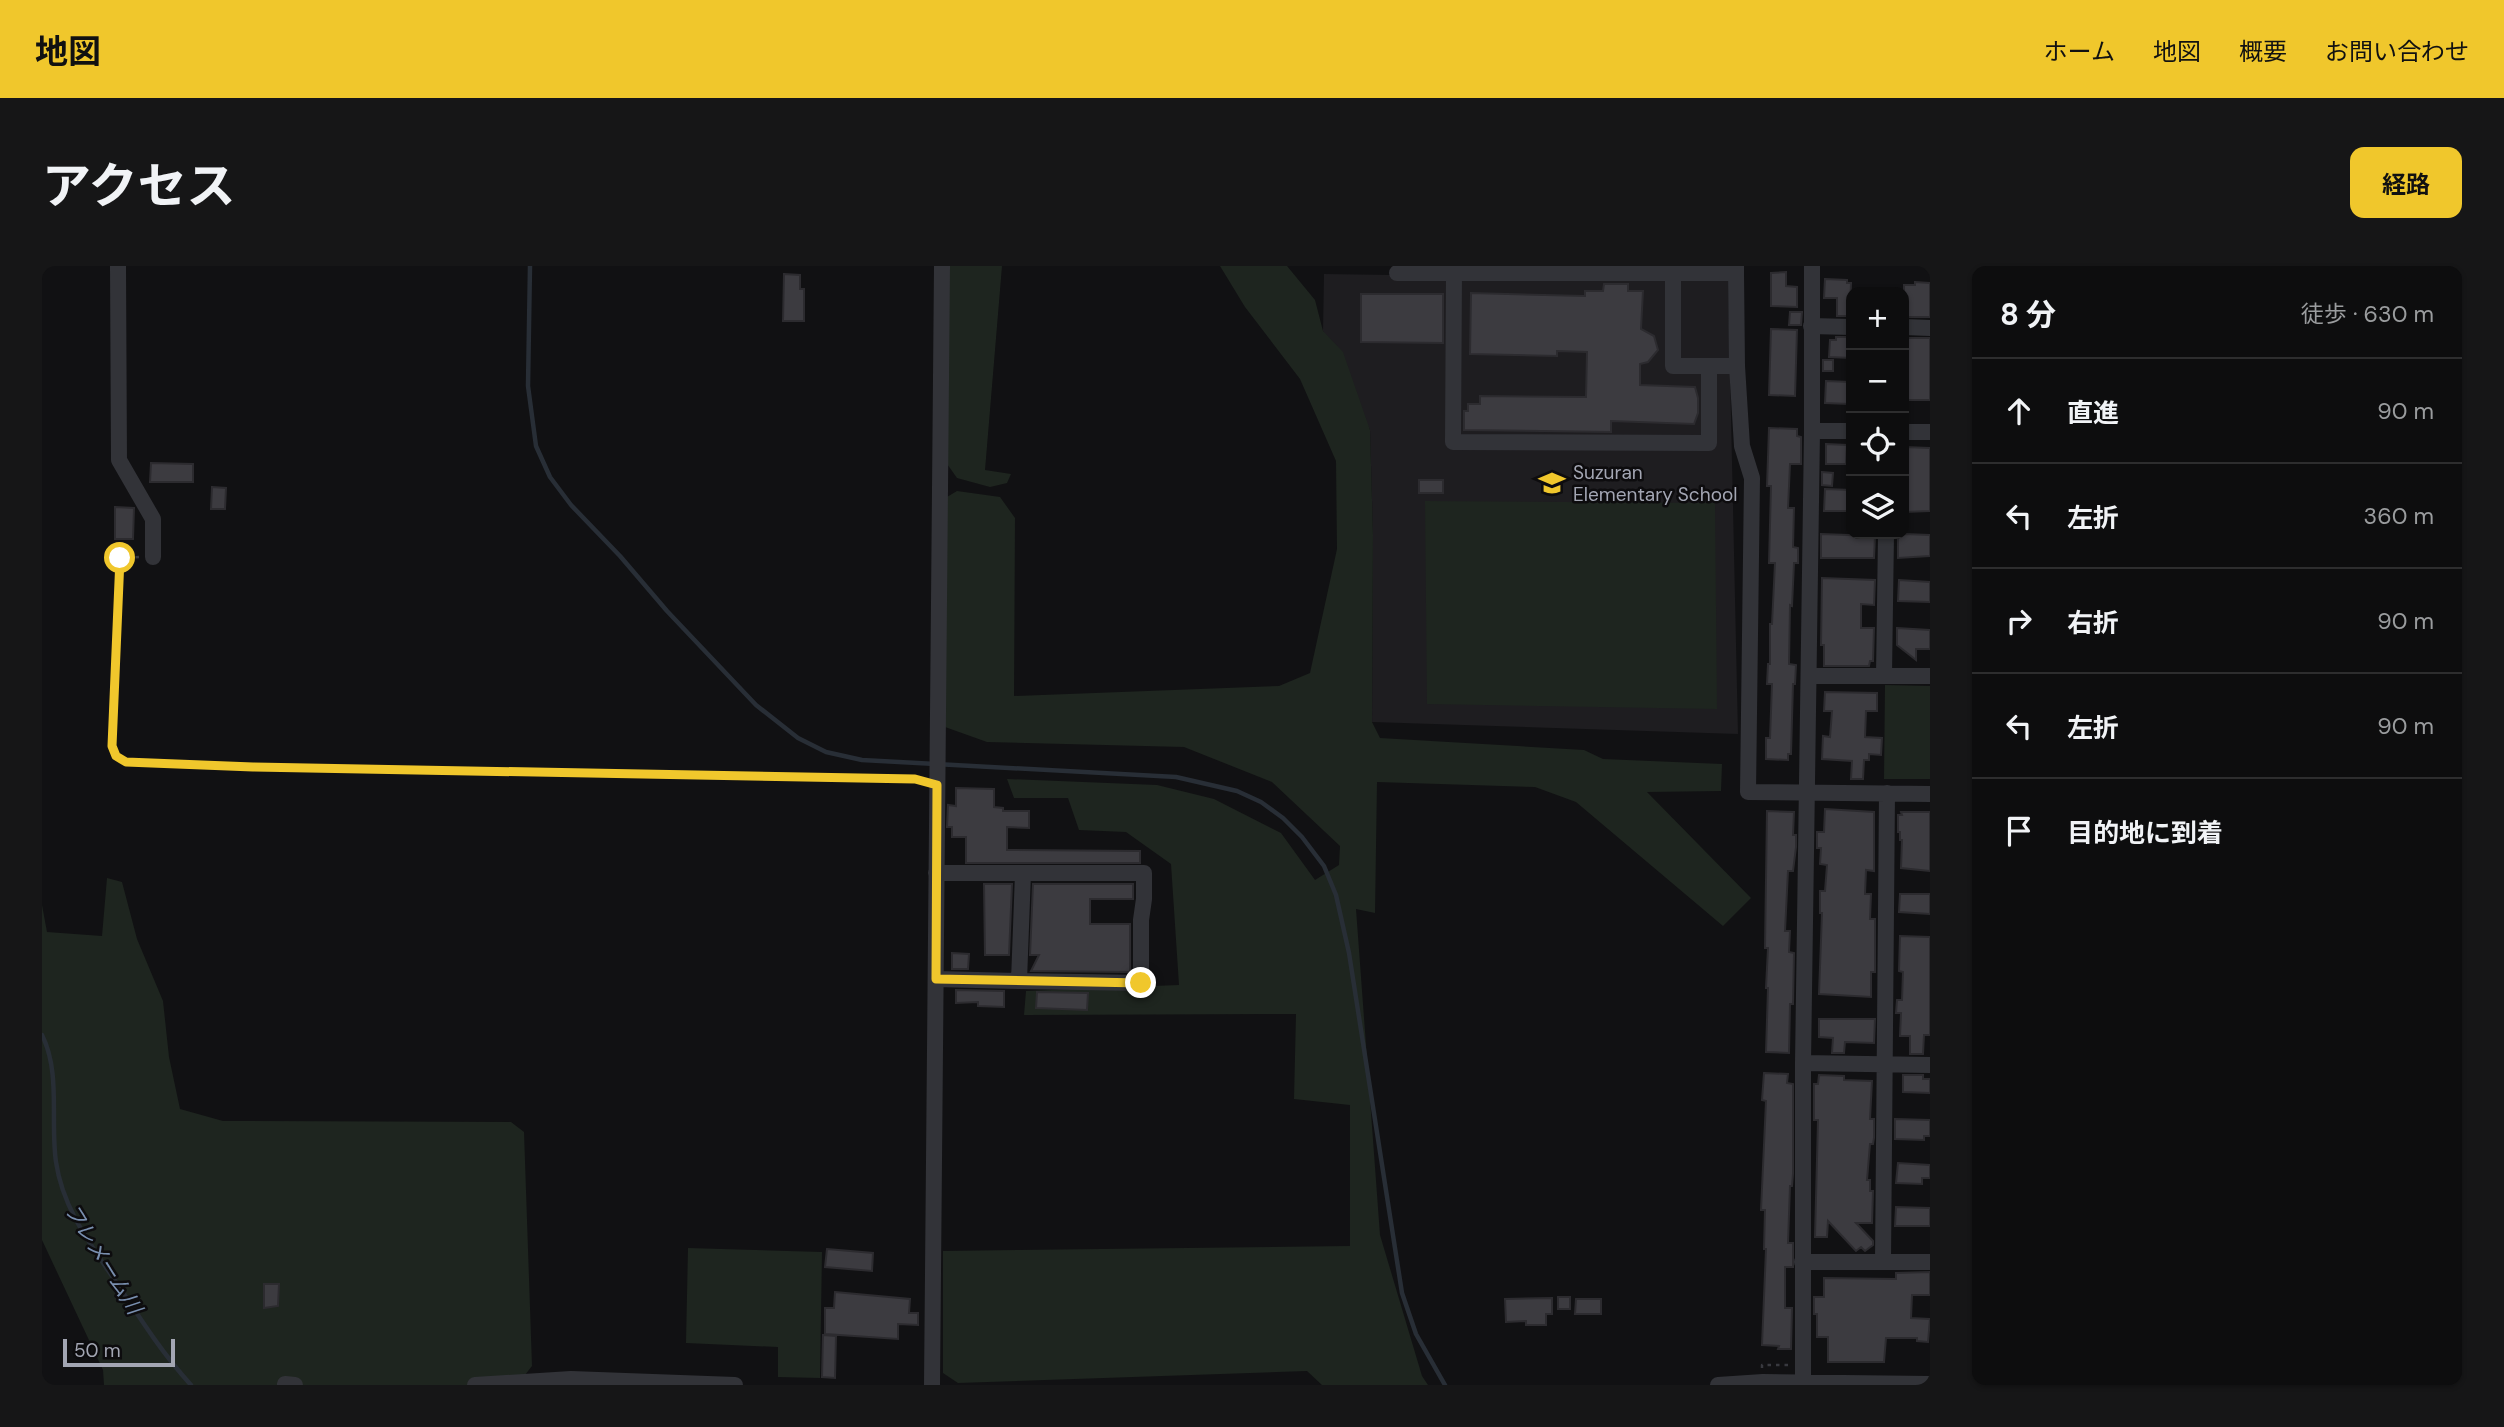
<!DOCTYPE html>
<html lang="ja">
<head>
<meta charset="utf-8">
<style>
	body { margin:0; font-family:"DM Sans","Noto Sans JP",sans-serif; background:#161617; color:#f1f3f6 }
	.controls { position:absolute; right:21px; top:21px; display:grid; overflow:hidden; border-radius:14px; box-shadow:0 2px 5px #0004 }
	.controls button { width:63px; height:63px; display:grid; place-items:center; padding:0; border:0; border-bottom:2px solid #2d2d2e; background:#0d0d0e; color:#f1f3f6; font:35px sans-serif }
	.scale { position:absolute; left:21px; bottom:18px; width:112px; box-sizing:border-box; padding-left:7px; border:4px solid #a3a6b3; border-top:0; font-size:19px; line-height:24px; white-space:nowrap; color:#a3a6b3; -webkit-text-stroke:5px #0d0c0e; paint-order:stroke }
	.stop { position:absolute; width:21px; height:21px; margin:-16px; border:5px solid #f0c72c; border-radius:50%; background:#fff }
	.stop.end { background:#f0c72c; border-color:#fff; box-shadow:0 2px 7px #0008 }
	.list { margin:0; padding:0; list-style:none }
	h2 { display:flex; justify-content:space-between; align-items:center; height:91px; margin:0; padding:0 28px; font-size:30px }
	h2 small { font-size:23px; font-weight:400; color:#9a9c9e }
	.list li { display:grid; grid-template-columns:46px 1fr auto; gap:21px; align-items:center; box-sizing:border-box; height:105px; padding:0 28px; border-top:2px solid #2d2d2e }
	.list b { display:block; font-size:26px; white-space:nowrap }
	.list em { font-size:23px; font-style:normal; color:#9a9c9e }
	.icon { flex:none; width:38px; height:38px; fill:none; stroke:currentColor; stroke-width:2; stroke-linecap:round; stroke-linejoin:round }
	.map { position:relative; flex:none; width:1888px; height:1119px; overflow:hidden; border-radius:14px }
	header { display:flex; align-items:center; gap:42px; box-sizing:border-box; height:98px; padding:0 35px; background:#f0c72c; color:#111 }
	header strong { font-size:33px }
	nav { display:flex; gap:38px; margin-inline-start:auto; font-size:24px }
	.intro { display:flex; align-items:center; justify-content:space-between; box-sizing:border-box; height:168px; padding:0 42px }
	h1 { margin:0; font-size:49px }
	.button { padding:18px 32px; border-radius:14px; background:#f0c72c; color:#111; font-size:24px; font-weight:700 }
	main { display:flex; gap:42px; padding:0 42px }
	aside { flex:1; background:#0d0d0e; border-radius:14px; box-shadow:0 2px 5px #0004 }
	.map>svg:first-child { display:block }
	.built { fill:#1e1d20 }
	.green { fill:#1e251f }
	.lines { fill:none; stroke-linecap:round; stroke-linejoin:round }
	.stream { stroke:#282e36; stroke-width:4.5 }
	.building { fill:#3c3b40; stroke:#2c2b2f; stroke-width:2 }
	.path { stroke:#38393f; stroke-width:2.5; stroke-dasharray:3.5 5; stroke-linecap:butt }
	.minor { stroke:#323338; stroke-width:16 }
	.route { stroke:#f0c72c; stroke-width:9 }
	.labels { text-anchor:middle; stroke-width:5; stroke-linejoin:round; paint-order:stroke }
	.poi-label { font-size:19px; fill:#a3a6b3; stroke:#0d0c0e; text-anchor:start }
	.water-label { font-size:21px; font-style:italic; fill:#798faf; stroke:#0d0c0e }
</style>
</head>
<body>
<header>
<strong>地図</strong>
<nav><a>ホーム</a><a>地図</a><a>概要</a><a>お問い合わせ</a></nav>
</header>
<div class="intro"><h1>アクセス</h1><a class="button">経路</a></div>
<main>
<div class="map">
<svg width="1888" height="1119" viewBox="0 0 1888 1119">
	<rect width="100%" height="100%" fill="#111113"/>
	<!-- built -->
	<path class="built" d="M 1282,8 L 1686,14 L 1696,468 L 1330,456 L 1331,269 L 1328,164 L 1281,65 Z"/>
	<!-- green -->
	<path class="green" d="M 907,0 L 960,0 L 943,204 L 969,208 L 965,217 L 948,221 L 915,212 L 903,195 Z
		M 1178,0 L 1245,0 L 1273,34 L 1281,65 L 1301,86 L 1328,164 L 1331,269 L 1330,456 L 1338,472 L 1542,484 L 1561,493 L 1680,498 L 1679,525 L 1605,526 L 1709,632 L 1681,660 L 1534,536 L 1493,521 L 1335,516 L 1333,647 L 1314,643 L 1338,969 L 1380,1110 L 1386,1119 L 1280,1119 L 1265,1105 L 916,1117 L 901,1107 L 901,985 L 1308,980 L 1308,839 L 1252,833 L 1254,748 L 982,749 L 984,725 L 1137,719 L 1129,598 L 1084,566 L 1037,564 L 1026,532 L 972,532 L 965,513 L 1115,519 L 1172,533 L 1239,567 L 1273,614 L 1297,599 L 1298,580 L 1230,516 L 1142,481 L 945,476 L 903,461 L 905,231 L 915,225 L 958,231 L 973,252 L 972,430 L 1237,420 L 1268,407 L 1295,283 L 1294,195 L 1258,113 L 1203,41 Z
		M 1383,235 L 1673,237 L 1675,443 L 1385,438 Z
		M 1843,419 L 1888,420 L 1888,513 L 1842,513 Z
		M 65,612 L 80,616 L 95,673 L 121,735 L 127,791 L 138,843 L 181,855 L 469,856 L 482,866 L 490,1100 L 475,1119 L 62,1119 L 61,1104 L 0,974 L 0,639 L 5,666 L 60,670 Z
		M 646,982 L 780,986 L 778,1112 L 736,1111 L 736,1081 L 644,1077 Z"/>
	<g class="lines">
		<!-- stream -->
		<path class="stream" d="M 488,0 L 486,120 L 494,180 L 508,211 L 529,239 L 578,290 L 625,345 L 714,439 L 756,472 L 784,486 L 820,494 L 1134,511 L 1195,525 L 1219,536 L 1241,552 L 1260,571 L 1282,600 L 1294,629 L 1307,687 L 1360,1027 L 1374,1068 L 1403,1119
			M 0,769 C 19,807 8,855 14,896 C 21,944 50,980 76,1019 C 99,1054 121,1088 149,1119"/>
	</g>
	<!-- building -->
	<path class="building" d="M 1744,6 L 1744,20 L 1755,21 L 1755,41 L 1729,40 L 1729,7 Z
		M 742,8 L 758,9 L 758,23 L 762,23 L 762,55 L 741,55 Z
		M 1783,13 L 1805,14 L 1805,17 L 1809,17 L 1808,50 L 1795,50 L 1795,32 L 1782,32 Z
		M 1873,16 L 1888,17 L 1888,51 L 1862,51 L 1862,19 L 1873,19 Z
		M 1562,18 L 1586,18 L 1586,25 L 1601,25 L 1599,63 L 1612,70 L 1616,84 L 1606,96 L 1598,98 L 1598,119 L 1653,121 L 1656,132 L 1656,147 L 1652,158 L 1569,155 L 1569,166 L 1422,164 L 1422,145 L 1426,145 L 1426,138 L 1438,138 L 1438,130 L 1544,131 L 1545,86 L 1515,85 L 1515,90 L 1428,88 L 1429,27 L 1543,30 L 1543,25 L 1561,25 Z
		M 1319,28 L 1401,28 L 1401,77 L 1319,76 Z
		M 1748,46 L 1760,46 L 1759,59 L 1747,59 Z
		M 1729,63 L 1755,64 L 1753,130 L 1727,129 Z
		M 1794,71 L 1807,71 L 1809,92 L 1787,91 L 1788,74 L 1794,74 Z
		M 1862,72 L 1888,72 L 1888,134 L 1862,134 Z
		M 1781,94 L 1791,94 L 1791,105 L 1781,105 Z
		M 1784,115 L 1808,116 L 1807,138 L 1783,137 Z
		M 1727,162 L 1755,163 L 1755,170 L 1759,171 L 1759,198 L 1748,198 L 1746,242 L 1752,242 L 1751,281 L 1756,282 L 1756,297 L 1752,297 L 1750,340 L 1748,339 L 1747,398 L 1754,399 L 1753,418 L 1751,418 L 1749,488 L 1746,488 L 1746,494 L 1724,493 L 1724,472 L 1728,472 L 1730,418 L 1725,418 L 1726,398 L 1728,398 L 1728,358 L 1730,358 L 1733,297 L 1727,297 L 1729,220 L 1725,220 Z
		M 1784,178 L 1805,179 L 1804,198 L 1784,198 Z
		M 1862,181 L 1888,182 L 1888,245 L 1862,246 Z
		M 109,197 L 151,198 L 151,216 L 108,216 Z
		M 1780,206 L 1791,207 L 1790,220 L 1780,219 Z
		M 1377,214 L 1401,214 L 1401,227 L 1377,227 Z
		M 170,221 L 184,222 L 183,243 L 169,243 Z
		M 1783,223 L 1809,224 L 1809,245 L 1782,245 Z
		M 73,241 L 92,242 L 91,273 L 73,273 Z
		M 1779,268 L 1833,270 L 1832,292 L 1779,292 Z
		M 1862,268 L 1888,269 L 1888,290 L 1856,292 L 1856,269 Z
		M 1780,312 L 1833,314 L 1832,339 L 1819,338 L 1819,362 L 1832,362 L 1831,395 L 1828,395 L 1827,400 L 1782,400 L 1782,379 L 1779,379 Z
		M 1857,314 L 1888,316 L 1888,336 L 1856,335 Z
		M 1855,362 L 1888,364 L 1888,383 L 1874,383 L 1874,394 L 1855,379 Z
		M 1783,426 L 1835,427 L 1835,445 L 1824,445 L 1823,471 L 1840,472 L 1839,489 L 1827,488 L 1827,494 L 1822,494 L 1821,513 L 1809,513 L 1810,495 L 1780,493 L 1781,470 L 1788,471 L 1790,445 L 1782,445 Z
		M 914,522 L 952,523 L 952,541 L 961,542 L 961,545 L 987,545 L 987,562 L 965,561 L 965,584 L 1098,585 L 1098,597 L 924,597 L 924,571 L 910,571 L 910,561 L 905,561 L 906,539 L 914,540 Z
		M 1783,543 L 1832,546 L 1832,605 L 1824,604 L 1823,628 L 1829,628 L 1828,653 L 1833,653 L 1833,706 L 1829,706 L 1829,731 L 1777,728 L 1780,647 L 1778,647 L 1778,625 L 1783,625 L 1785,599 L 1778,598 L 1779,582 L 1775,582 L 1775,566 L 1782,566 Z
		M 1725,545 L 1752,546 L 1751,569 L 1754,569 L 1754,581 L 1751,605 L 1746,605 L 1743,665 L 1748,665 L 1747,686 L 1752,687 L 1751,738 L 1748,738 L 1747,787 L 1724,786 L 1726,722 L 1724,722 L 1726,682 L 1723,682 Z
		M 1859,546 L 1888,546 L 1888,605 L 1859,602 L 1860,574 L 1858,574 L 1858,566 L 1856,566 L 1856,549 L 1860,549 Z
		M 942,618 L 970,618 L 967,689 L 943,689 Z
		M 991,618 L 1091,618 L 1091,633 L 1048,633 L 1048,658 L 1088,658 L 1088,706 L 989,705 L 997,689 L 988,689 Z
		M 1858,628 L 1888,628 L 1888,648 L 1857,646 Z
		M 1858,670 L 1888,671 L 1888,769 L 1882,769 L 1881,788 L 1868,788 L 1868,770 L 1858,770 L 1859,747 L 1854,747 L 1855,734 L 1860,734 L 1861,706 L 1857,705 Z
		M 910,687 L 927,688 L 926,703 L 910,703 Z
		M 914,724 L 962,725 L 962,741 L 936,740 L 936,736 L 914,737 Z
		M 995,726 L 1046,727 L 1045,744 L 994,742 Z
		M 1777,753 L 1833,753 L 1832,777 L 1803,776 L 1802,787 L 1790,787 L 1791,772 L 1777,771 Z
		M 1722,807 L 1746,808 L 1745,817 L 1751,818 L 1751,908 L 1750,920 L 1748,920 L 1746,977 L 1751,977 L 1751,1001 L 1743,1001 L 1743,1042 L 1750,1042 L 1749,1083 L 1736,1083 L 1737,1080 L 1720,1079 L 1724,983 L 1722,983 L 1723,944 L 1719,944 L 1724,835 L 1720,834 Z
		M 1777,809 L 1802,810 L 1802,814 L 1830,815 L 1828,853 L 1832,853 L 1832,872 L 1831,878 L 1828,878 L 1825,914 L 1828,914 L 1828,925 L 1831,925 L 1830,957 L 1814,957 L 1831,975 L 1831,979 L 1823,985 L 1819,981 L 1814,985 L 1786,955 L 1785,971 L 1773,971 L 1776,854 L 1772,854 L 1772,818 L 1776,818 Z
		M 1861,809 L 1881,809 L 1881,813 L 1888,813 L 1888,827 L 1861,826 Z
		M 1853,853 L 1888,854 L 1888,870 L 1882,870 L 1882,874 L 1853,873 Z
		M 1856,897 L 1888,899 L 1888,912 L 1880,912 L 1880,918 L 1854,917 Z
		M 1854,941 L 1888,942 L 1888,960 L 1853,960 Z
		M 785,983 L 831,987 L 830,1005 L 783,1001 Z
		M 1888,1006 L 1888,1029 L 1870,1029 L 1869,1052 L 1888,1053 L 1886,1076 L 1875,1075 L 1875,1072 L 1844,1072 L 1842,1096 L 1786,1096 L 1786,1071 L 1775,1071 L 1775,1048 L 1772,1048 L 1772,1031 L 1782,1031 L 1782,1012 L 1854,1013 L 1854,1007 Z
		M 222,1018 L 237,1018 L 236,1040 L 222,1042 Z
		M 793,1026 L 868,1033 L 867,1047 L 876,1047 L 876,1059 L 856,1058 L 856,1073 L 783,1068 L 783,1042 L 792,1042 Z
		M 1516,1031 L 1528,1031 L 1528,1043 L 1516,1043 Z
		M 1510,1032 L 1510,1048 L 1504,1048 L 1504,1059 L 1484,1059 L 1484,1055 L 1464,1056 L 1463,1033 Z
		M 1534,1033 L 1559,1033 L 1559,1048 L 1533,1048 Z
		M 781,1069 L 794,1070 L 793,1112 L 780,1111 Z"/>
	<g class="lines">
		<!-- path -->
		<path class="path" d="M 97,291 L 78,292 L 70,480 L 74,490 L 84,496 L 211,501 L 805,511 L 879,515
			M 1720,1102 L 1720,1099 L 1746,1099"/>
		<!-- minor -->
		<path class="minor" d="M 76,0 L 77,194 L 111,253 L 111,291
			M 1412,6 L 1411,176 L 1667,177 L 1667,100
			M 1355,7 L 1694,7 L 1694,0
			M 1631,7 L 1631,100 L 1695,100
			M 1694,7 L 1695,100 L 1700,180 L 1710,212 L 1706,526 L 1888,528
			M 1769,60 L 1809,61
			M 1862,61 L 1888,62
			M 1770,165 L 1809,165
			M 1862,166 L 1888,166
			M 1842,409 L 1844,268
			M 1767,410 L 1888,410
			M 894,713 L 977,715 L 981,607 L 894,607
			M 977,715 L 1099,717 L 1099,654 L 1102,633 L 1102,607 L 981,607
			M 1761,797 L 1888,799
			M 1760,996 L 1888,996
			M 1841,996 L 1845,527
			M 243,1118 L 253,1119
			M 433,1119 L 529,1113 L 693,1119
			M 890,1119 L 900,0
			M 1676,1119 L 1721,1116 L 1888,1118
			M 1761,1119 L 1761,797 L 1770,165 L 1770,0"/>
	</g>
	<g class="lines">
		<!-- route -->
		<path class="route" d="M 78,292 L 70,480 L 74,490 L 84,496 L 211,501 L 873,513 L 895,519 L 894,713 L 1099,717"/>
	</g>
	<!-- icons -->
	<defs>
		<g id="school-bare" transform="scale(2.1)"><path d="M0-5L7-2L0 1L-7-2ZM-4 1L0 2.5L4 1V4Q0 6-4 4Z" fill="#f0c72c" stroke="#0d0c0e" stroke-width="2.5" paint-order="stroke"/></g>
	</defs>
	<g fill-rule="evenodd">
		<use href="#school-bare" x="1510" y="217"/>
	</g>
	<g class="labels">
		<!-- poi labels -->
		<g class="poi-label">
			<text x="1531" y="213">Suzuran<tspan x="1531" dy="22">Elementary School</tspan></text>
		</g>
		<!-- water labels -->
		<g class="water-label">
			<text transform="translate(61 993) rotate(58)" y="7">フレメーム川</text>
		</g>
	</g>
</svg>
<div class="controls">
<button>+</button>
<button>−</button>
<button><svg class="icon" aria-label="locate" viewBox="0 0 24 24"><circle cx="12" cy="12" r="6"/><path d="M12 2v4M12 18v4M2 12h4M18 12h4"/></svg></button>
<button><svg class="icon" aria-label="layers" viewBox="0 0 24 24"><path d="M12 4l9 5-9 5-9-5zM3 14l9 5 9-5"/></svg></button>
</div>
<div class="scale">50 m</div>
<div class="stop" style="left:78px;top:292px"></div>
<div class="stop end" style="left:1099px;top:717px"></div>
</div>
<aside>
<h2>8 分<small>徒歩 · 630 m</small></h2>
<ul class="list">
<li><svg class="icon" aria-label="ahead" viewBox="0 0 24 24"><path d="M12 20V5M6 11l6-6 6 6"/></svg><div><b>直進</b></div><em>90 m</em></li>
<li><svg class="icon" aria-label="left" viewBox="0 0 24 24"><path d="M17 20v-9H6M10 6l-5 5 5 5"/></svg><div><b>左折</b></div><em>360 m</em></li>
<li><svg class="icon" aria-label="right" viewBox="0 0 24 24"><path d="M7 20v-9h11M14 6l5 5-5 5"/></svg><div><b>右折</b></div><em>90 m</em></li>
<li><svg class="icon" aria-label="left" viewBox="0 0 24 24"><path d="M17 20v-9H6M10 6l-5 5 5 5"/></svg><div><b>左折</b></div><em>90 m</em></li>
<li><svg class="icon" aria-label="arrive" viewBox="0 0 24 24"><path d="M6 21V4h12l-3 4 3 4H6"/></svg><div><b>目的地に到着</b></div></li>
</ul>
</aside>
</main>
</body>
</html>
